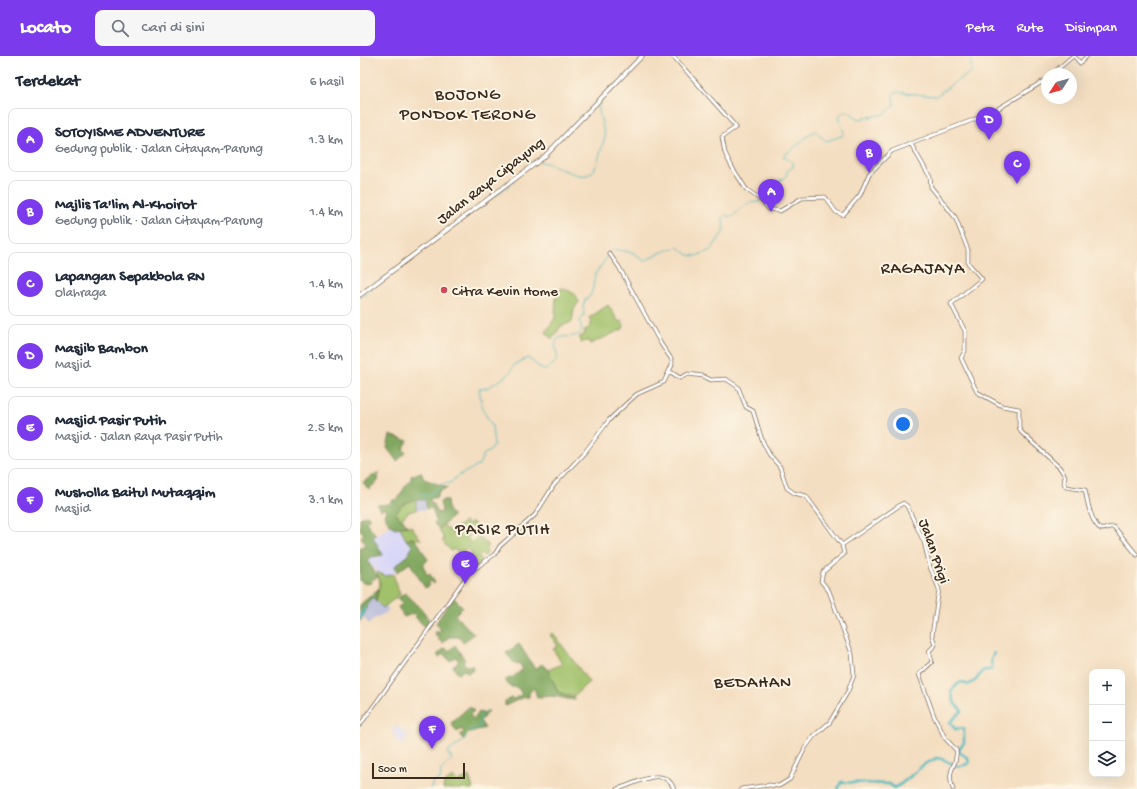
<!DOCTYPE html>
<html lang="id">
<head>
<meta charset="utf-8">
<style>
	body { margin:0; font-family:"Gochi Hand",sans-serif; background:#f6f6f7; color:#1f2937 }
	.controls { position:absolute; right:12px; bottom:12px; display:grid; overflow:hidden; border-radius:8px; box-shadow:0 4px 16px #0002 }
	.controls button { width:36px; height:36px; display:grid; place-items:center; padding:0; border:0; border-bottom:1px solid #e0e1e3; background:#fff; color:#1f2937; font:20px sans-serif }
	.compass { position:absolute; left:681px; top:12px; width:36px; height:36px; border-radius:50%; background:#fff; box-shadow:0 4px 16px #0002; rotate:234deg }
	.scale { position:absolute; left:12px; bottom:10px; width:93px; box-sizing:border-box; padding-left:4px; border:2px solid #3b2a1e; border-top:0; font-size:11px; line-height:14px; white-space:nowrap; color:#3b2a1e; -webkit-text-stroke:3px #fcf5e5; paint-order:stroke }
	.you { position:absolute; left:543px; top:368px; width:14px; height:14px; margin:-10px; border:3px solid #fff; border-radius:50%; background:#1a73e8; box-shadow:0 0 0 6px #1a73e833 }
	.badge { display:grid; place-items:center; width:26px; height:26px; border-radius:50%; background:#7c3aed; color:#fff; font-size:13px; font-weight:700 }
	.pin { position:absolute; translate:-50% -33px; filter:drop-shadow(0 1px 2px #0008) }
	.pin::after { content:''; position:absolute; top:21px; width:14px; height:12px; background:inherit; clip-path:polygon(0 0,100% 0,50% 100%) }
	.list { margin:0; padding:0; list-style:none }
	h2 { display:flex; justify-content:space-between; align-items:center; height:52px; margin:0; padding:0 16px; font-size:17px }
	h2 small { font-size:13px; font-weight:400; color:#747a83 }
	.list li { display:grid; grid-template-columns:26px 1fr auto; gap:12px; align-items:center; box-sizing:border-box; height:64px; margin:0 8px 8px; padding:0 8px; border:1px solid #e0e1e3; border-radius:8px }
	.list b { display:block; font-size:15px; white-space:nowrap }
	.list p { margin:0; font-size:13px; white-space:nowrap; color:#747a83 }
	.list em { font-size:13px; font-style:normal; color:#747a83 }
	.icon { flex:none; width:22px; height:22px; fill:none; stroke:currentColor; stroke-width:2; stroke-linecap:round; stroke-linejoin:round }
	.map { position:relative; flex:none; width:777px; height:733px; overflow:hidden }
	header { display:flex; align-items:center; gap:24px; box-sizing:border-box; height:56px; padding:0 20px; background:#7c3aed; color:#fff }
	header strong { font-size:19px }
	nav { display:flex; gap:22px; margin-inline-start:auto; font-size:14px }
	.search { width:280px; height:36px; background:#f6f6f7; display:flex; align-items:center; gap:10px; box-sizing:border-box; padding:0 14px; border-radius:8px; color:#747a83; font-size:15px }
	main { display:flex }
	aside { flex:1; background:#fff }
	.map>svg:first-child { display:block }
	.built { fill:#d9d7f7 }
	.industrial { fill:#c0c2dd }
	.green { fill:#a1c16a; stroke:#6e7644 }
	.forest { fill:#80a75e; stroke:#5e683e }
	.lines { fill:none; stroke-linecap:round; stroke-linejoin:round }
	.stream { stroke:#4bbac1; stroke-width:1 }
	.river { stroke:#4bbac1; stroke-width:2.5 }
	.tertiary-casing { stroke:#7c6957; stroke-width:4.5 }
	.secondary-casing { stroke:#7c6957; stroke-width:5 }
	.tertiary { stroke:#fff; stroke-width:3 }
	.secondary { stroke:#fff; stroke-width:3.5 }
	.poi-dot { fill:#d1495b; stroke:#fcf5e5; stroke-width:1.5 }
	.labels { text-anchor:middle; stroke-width:4; stroke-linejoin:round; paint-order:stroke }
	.street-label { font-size:15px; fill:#3b2a1e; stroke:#fcf5e5 }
	.poi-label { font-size:15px; fill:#3b2a1e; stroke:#fcf5e5; text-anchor:start }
	.quarter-label { font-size:17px; letter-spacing:1px; fill:#3b2a1e; stroke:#fcf5e5 }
</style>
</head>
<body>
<header>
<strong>Locato</strong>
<div class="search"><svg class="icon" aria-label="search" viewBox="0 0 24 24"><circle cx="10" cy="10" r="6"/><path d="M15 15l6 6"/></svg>Cari di sini</div>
<nav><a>Peta</a><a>Rute</a><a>Disimpan</a></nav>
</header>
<main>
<aside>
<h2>Terdekat<small>6 hasil</small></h2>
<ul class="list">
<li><span class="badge">A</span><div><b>SOTOYISME ADVENTURE</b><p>Gedung publik · Jalan Citayam-Parung</p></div><em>1.3 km</em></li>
<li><span class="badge">B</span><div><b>Majlis Ta'lim Al-Khoirot</b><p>Gedung publik · Jalan Citayam-Parung</p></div><em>1.4 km</em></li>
<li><span class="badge">C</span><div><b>Lapangan Sepakbola RN</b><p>Olahraga</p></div><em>1.4 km</em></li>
<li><span class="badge">D</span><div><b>Masjib Bambon</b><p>Masjid</p></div><em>1.6 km</em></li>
<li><span class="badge">E</span><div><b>Masjid Pasir Putih</b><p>Masjid · Jalan Raya Pasir Putih</p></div><em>2.5 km</em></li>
<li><span class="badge">F</span><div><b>Musholla Baitul Mutaqqim</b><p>Masjid</p></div><em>3.1 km</em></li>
</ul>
</aside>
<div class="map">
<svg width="777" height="733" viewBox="0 0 777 733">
	<rect width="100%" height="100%" fill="#fcf5e5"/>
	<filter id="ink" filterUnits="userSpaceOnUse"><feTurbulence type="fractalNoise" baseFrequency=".025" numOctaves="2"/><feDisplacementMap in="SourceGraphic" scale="8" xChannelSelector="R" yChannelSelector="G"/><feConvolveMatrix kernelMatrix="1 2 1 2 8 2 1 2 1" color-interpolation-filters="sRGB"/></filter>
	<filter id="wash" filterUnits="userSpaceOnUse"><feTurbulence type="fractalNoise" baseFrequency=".012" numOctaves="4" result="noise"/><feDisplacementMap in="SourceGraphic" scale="16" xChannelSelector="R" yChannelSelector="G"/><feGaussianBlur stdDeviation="0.9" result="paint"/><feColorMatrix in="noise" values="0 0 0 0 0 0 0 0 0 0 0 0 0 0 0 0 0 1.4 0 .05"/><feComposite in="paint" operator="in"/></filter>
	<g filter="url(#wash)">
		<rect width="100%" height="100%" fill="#f4dec1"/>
		<!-- built -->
		<path class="built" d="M 31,469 L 35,472 L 40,471 L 46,484 L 53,490 L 46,501 L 35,510 L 37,516 L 26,520 L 17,516 L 8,505 L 11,501 L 19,501 L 22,494 L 17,491 L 13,481 Z
			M 37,669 L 49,680 L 42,689 L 35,684 L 36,680 L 31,676 Z"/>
		<!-- industrial -->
		<path class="industrial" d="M 56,443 L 66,444 L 65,454 L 56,454 Z
			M 13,541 L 23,551 L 26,550 L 29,555 L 12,564 L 9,568 L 3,561 L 10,544 Z"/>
		<!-- green -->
		<path class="green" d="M 203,232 L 215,238 L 219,246 L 214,253 L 212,266 L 201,270 L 192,283 L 186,276 L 195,262 L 196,235 Z
			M 248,249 L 259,266 L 262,265 L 264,269 L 263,273 L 230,288 L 228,284 L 221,287 L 219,281 L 224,279 L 225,274 L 229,272 L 232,266 L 229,262 Z
			M 56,443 L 56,454 L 48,456 L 41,464 L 36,457 L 43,448 Z
			M 105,465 L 107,469 L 113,466 L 121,478 L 119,479 L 114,476 L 107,482 L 111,487 L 118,481 L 129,490 L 125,494 L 128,497 L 124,500 L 122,498 L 119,501 L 123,506 L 116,510 L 112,505 L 108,508 L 107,505 L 104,508 L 102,505 L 112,497 L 108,491 L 99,498 L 95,493 L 91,495 L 82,485 L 84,483 L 79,473 L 83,469 L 95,479 L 98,476 L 95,473 Z
			M 47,470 L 52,471 L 61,484 L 58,482 L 56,484 L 53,482 L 46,484 L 40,471 Z
			M 17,516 L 26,520 L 33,518 L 40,538 L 23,552 L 16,545 L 20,527 Z
			M 193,577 L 229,626 C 213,639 219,643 198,636 L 188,614 L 202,608 L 193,593 L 198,590 L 190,579 Z
			M 109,720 L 113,733 L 83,733 L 84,727 L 93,721 L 97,726 Z"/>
		<!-- forest -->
		<path class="forest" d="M 30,379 L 48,385 L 43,393 L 46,397 L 37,405 L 27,392 Z
			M 19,416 L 18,425 L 11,431 L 9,434 L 3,426 Z
			M 61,416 L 64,423 L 88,432 L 79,435 L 77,441 L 69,443 L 75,451 L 77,456 L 80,457 L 82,455 L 80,446 L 83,444 L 87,444 L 88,454 L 93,460 L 79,473 L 74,468 L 76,465 L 72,452 L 66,453 L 66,444 C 53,443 42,446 36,457 L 41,464 L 43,463 L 47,470 L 35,472 L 29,467 L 24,459 L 26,455 L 24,452 L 20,454 L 17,449 L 29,448 L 34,443 L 36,445 C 42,438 44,430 51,423 L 51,420 Z
			M 7,459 L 10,462 L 6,466 L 16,479 L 13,481 L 23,499 L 11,501 L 8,506 L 18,521 L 11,524 L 11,527 L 6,528 L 0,525 L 0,492 L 6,488 L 1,481 L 4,478 L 0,474 L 0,462 Z
			M 53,482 L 59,488 L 68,504 L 63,509 L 67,519 L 70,518 L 75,527 L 73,528 L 71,525 L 68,526 L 69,530 L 65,532 L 50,507 L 37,516 L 35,510 L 46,501 L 53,490 L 46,484 Z
			M 18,533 L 16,545 L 13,541 L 10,544 L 0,565 L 0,549 Z
			M 45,537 L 60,551 L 72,567 L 67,573 L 57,563 L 54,557 L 44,561 L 38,551 L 43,548 L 38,542 Z
			M 93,541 L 103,551 L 95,559 L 114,578 L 103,587 L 99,581 L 89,581 L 82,587 L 78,583 L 80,581 L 79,579 L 76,580 L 75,576 L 81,574 L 76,567 Z
			M 159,588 L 175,613 L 182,608 L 188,614 L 198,636 L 210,641 L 213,640 L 215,644 C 207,644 198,640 190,640 C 185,641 182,641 177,641 L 174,632 L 169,637 L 169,641 L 164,641 L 145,650 L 145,645 L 151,642 L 154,643 L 162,638 L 157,631 L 150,631 L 145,624 L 153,621 L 163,613 L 159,607 L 155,608 L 146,597 Z
			M 95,589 L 105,604 L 103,606 L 107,610 L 112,609 L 113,613 L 108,617 L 104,614 L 98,618 L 93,610 L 99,606 L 96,601 L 90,605 L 83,598 L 79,601 L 77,599 L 85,592 L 89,595 Z
			M 110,650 L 114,655 L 110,659 L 114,663 L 119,656 L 122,657 L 129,655 L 120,665 L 125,672 L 110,676 L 103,683 L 100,679 L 104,676 L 102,673 L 97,676 L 91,667 Z"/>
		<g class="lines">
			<!-- stream -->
			<path class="stream" d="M 245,40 L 262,25 L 286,0
				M 180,106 C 194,105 228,134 236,110
				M 237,108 L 245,81 L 238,50 L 243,43
				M 135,140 L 155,125
				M 108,160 L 132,142
				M 250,196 L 253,193 L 274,197 L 284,205 L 302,196 L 318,191 L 328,199 L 336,200 L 351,194 L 364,175 L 363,163 L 365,159 L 372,161 L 388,147 L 399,146 L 405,133 L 426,121 L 427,115 L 433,111 L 433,106 L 424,101 L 424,99 C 436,92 444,81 455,75 L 466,85 L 482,80 L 484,77 L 479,60 L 486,54 L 499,63 L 525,58 L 534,49 L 533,38 L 535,36 L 576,40 L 598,24 L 612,16 L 610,0
				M 15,230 L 60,196
				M 0,242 L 13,232
				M 60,437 L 63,440 L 70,439 L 82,428 L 90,427 L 98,420 L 119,409 L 123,399 L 130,395 L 134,389 L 132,370 L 123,354 L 119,333 L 127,332 L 139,325 L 149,318 L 155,308 L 168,302 L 183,314 C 187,314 188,313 191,310 C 204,299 191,294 197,284 C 201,277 214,285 222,275 L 220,265 L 224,259 L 223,250 L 225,244 L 230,240 L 233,232 L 235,218 L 249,199
				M 71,733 L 73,725 L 80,724 L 81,714 L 92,703 L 88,698 L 89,695 L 102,686 L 110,675 L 120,671 L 120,661 L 127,654"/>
			<!-- river -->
			<path class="river" d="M 0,562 L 4,553
				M 478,733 L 481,726 L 529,728 L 535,732 C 546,725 553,718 562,710 C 566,706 572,706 576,702 C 592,703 593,716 609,707 L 608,702 L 599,696 L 599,693 L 604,687 L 604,672 L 595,673 L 590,666 L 602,655 L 595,648 L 591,635 L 599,627 L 603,626 L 608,629 L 616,624 L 622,615 L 632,613 L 631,603 L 634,597"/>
		</g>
	</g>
	<g filter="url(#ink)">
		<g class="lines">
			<!-- tertiary casing -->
			<g class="tertiary-casing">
				<path id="tertiary" d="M 313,0 L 376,71
					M 714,0 L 720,7 L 727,0
					M 692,18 L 713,0
					M 376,71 L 362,81 L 365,97 L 372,111 L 386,133 L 401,144 L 409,153 L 420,155 L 442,142 L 465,141 L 476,156 L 483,159 L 500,139 L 509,118 L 532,95 L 631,57 L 687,23
					M 551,88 L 570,121 L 571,131 L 595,161 L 608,194 L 608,207 L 622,223 L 591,248 L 605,275 L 605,295 L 601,302 L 617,336 L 642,350 L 659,353 L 659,371 L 661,376 L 700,412 L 705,420 L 704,427 L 706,431 L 725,434 C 727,444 731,468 741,473 C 745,474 749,470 754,471 L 777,499
					M 309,315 L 320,322 L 328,318 L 343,320 L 351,324 L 366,323 L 378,331 L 386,351 L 393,355 L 402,384 L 409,398 L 420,411 L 427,432 L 434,437 L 446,440 L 482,489
					M 482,489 L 543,447 L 547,450 L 564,486 L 570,511 L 579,533 L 572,579 L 575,589 L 569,595 L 572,606 L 559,618 L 574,660 L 585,682 L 596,694 C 599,710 585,711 593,733
					M 0,669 L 109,517 L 135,498 L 140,490 L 175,459 L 194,429 L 225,396 L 249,364 L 267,347 L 277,338 L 304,326 L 312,309 L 312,304 L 301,288 L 259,211 L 249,197
					M 257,733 C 273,730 304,707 314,733
					M 381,733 L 409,729 L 419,730 L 430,723 L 445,692 L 454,680 L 470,666 L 488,635 L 494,619 L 492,598 L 469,535 L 461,525 L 463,516 L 484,498 L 482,489"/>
			</g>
			<!-- secondary casing -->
			<g class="secondary-casing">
				<path id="secondary" d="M 0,239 L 184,101 L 282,0"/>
			</g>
			<!-- tertiary -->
			<use href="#tertiary" class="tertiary"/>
			<!-- secondary -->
			<use href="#secondary" class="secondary"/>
		</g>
	</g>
	<!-- markers -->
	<circle class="poi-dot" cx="84" cy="234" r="4"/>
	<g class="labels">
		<!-- street labels -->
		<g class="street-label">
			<text transform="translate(130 124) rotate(-38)" y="5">Jalan Raya Cipayung</text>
			<text transform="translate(575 495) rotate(71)" y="5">Jalan Prigi</text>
		</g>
		<!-- poi labels -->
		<g class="poi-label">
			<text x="92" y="239">Citra Kevin Home</text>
		</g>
		<!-- quarter labels -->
		<g class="quarter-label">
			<text x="108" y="43">BOJONG<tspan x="108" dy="20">PONDOK TERONG</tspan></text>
			<text x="563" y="217">RAGAJAYA</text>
			<text x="143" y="478">PASIR PUTIH</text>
			<text x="393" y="631">BEDAHAN</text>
		</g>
	</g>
</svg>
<div class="controls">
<button>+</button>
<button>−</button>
<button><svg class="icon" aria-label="layers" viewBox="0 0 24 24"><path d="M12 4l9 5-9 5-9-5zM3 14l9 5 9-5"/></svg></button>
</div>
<svg class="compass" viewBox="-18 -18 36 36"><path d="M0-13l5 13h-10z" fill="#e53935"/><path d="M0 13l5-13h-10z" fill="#747a83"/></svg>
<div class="scale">500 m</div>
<div class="you"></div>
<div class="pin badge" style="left:411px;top:156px">A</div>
<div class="pin badge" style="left:509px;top:117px">B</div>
<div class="pin badge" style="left:657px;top:128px">C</div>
<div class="pin badge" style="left:629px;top:84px">D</div>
<div class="pin badge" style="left:105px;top:528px">E</div>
<div class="pin badge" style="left:72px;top:693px">F</div>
</div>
</main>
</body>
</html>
